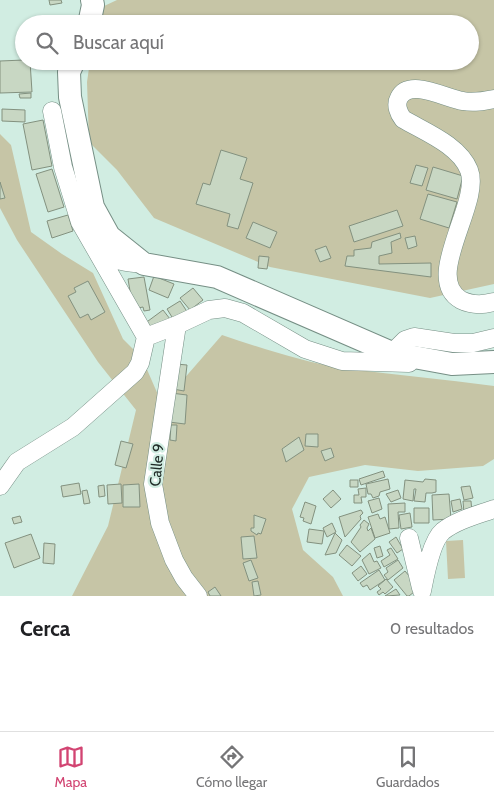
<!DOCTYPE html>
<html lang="es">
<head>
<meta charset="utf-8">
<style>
	body { margin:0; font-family:Cabin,sans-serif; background:#f2f2f2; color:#202124 }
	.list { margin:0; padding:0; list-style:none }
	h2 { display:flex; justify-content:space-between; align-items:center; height:65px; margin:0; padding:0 20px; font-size:21px }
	h2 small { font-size:16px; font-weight:400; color:#757577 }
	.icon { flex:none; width:28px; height:28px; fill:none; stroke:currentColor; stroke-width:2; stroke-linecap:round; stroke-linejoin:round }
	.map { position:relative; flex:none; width:494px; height:596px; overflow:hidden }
	.search { position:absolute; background:#fff; box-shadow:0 1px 4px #0004; left:15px; right:15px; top:15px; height:55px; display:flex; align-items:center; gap:12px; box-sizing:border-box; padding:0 18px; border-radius:28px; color:#757577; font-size:19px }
	.sheet { height:135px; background:#fff }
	nav { display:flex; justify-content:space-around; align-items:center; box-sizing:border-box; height:70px; border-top:1px solid #e0e0e0; background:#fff; font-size:14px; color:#757577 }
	nav a { display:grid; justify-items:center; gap:2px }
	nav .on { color:#d24472 }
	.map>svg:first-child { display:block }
	.green { fill:#c6c5a6 }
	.building { fill:#c8d7c3; stroke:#83917f }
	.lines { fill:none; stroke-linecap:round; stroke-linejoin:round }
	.minor-casing { stroke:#768f85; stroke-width:19 }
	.major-casing { stroke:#768f85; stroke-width:24 }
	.minor { stroke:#fff; stroke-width:18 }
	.major { stroke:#fff; stroke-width:22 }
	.labels { text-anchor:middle; stroke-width:4.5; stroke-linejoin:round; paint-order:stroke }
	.street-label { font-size:15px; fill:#202b27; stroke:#d1ede2 }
</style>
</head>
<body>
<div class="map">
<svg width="494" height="596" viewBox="0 0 494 596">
	<rect width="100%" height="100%" fill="#d1ede2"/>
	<!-- green -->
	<path class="green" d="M 117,0 L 494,0 L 494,284 L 430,298 L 270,267 L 154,218 L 117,170 L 89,142 L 87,82 L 90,61 L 470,61 L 470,24 L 98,24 L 102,7 Z
		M 0,134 L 11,145 L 31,232 L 62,254 L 93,273 L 123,339 L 142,358 L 162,404 L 222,335 C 261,348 302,362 343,368 C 393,375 444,379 494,386 L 494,459 L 483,466 L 418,471 L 365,465 L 309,477 L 292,509 L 303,550 L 333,577 L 343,596 L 72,596 L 108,526 L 136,410 L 98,362 L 17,240 L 0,208 Z
		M 463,540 L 465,578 L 448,579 L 446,541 Z"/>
	<!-- building -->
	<path class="building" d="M 49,0 L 61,0 L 62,3 L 50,5 Z
		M 24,60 L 30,61 L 32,92 L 0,93 L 0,61 Z
		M 31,93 L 31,98 L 20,98 L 19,94 Z
		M 2,109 L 25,110 L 25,122 L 2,121 Z
		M 43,120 L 52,166 L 32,170 L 23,124 Z
		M 221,150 L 247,158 L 240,179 L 253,183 L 238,229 L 227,226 L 230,214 L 196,204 L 203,183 L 210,185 Z
		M 416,165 L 428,168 L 422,186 L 410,183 Z
		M 433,167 L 463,176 L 457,199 L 426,190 Z
		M 52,169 L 64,207 L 48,212 L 36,174 Z
		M 0,182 L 5,198 L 0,199 Z
		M 428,194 L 457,202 L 449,228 L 420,219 Z
		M 397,210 L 403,226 L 354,242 L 349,226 Z
		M 68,215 L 73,231 L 52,238 L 47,221 Z
		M 253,222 L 277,232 L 270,248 L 246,238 Z
		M 400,233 L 401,238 L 391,242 L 392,253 L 379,256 L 379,264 L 431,263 L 431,277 L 345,266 L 347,256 L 354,256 L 354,250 L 371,248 L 372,242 Z
		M 415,236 L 417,246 L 408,249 L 405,238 Z
		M 326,246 L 331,258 L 320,262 L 315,250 Z
		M 259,256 L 269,257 L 267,269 L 258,268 Z
		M 154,276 L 174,284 L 168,298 L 149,290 Z
		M 144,277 L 150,310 L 144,311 L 143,307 L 133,309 L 128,279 Z
		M 88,281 L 105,312 L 91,320 L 88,314 L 80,318 L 68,296 L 76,292 L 74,288 Z
		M 193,288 L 203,300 L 190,310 L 180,298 Z
		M 180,301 L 188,313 L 175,322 L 167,309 Z
		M 163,310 L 170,319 L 150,333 L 144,324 Z
		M 176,364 L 187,365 L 184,391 L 173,389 Z
		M 171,393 L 187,395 L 185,424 L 169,422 Z
		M 171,425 L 177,425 L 176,441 L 170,440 Z
		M 306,434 L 318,434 L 318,447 L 305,446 Z
		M 299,437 L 304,450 L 286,462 L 282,449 Z
		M 121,441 L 133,444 L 126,468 L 115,465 Z
		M 331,448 L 334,457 L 325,461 L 321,451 Z
		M 383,471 L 385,477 L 361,485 L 359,479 Z
		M 388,479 L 390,489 L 380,492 L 379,496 L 373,498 L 371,494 L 368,494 L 366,484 Z
		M 425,479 L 436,480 L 436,492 L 432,493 L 426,493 L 425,502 L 414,501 L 416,489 L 414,489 L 413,501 L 403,499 L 405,480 L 423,482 Z
		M 350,480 L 358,480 L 358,487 L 350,487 Z
		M 79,483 L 81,494 L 63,497 L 61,486 Z
		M 121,484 L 122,503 L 108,504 L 107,485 Z
		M 139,484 L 140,507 L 123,507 L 123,485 Z
		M 104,485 L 105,496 L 99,497 L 98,486 Z
		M 470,486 L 473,498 L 464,500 L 461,487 Z
		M 366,488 L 366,497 L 361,497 L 362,503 L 354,503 L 354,495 L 359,495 L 358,489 Z
		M 87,490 L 90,503 L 84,504 L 82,491 Z
		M 333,490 L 341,499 L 331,508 L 323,499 Z
		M 398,490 L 401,498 L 391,502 L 386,494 Z
		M 449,494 L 451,519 L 433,520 L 432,495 Z
		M 379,498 L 382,509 L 372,513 L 368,501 Z
		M 460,499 L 462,509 L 453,512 L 451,501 Z
		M 463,501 L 471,501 L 472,513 L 464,513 Z
		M 305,502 L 316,506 L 311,524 L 303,521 L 304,518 L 300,517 Z
		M 405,503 L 405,512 L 398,512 L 399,528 L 389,529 L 388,504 Z
		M 414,508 L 429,508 L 429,523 L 414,523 Z
		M 361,510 L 363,513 L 360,516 L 361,519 L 345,537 L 339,517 Z
		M 410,513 L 412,527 L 401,529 L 399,515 Z
		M 378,514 L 380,519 L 385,517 L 390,533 L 375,538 L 368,517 Z
		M 254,515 L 266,519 L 261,534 L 258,533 L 257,535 L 251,531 L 251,528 L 254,528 Z
		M 20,516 L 22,522 L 14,524 L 12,518 Z
		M 364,520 L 369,524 L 367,528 L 368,531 L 371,528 L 375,539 L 360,552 L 351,542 L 361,527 L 360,525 Z
		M 332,523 L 336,532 L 327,537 L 323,528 Z
		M 309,529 L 324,531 L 322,544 L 307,542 Z
		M 335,533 L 342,540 L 336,553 L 325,555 Z
		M 31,534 L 40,558 L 14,568 L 5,543 Z
		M 254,536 L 257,558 L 243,559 L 241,537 Z
		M 396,537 L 403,549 L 397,553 L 389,542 Z
		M 44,543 L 55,544 L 54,564 L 43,563 Z
		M 347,545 L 361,556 L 352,566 L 339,555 Z
		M 380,546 L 383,556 L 377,558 L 374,548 Z
		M 391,548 L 398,559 L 384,567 L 381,561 L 390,555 L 387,550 Z
		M 370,553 L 374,562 L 377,561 L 381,568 L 369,574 L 362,560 Z
		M 251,560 L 258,578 L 249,581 L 243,563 Z
		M 398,560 L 403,568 L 388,580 L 384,575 L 388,572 L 386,568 Z
		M 361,566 L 367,574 L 358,581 L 352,573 Z
		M 379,570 L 385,580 L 370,590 L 367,585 L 363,587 L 360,583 Z
		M 405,571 L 419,588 L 409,596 L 407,596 L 394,580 Z
		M 386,579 L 393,587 L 385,594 L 383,592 L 379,595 L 377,592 L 381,589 L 378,586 Z
		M 258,581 L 261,595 L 254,596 L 252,582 Z
		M 215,587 L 221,596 L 210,596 L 208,592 Z
		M 396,589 L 400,595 L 386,596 L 385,596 Z"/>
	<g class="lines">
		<!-- minor casing -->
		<g class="minor-casing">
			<path id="minor" d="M 494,99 C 484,101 474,103 463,101 C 447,99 409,77 399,98 C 395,105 399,114 403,119 C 425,132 459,145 469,170 C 482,203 422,278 461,300 C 471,305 483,305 494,302
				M 52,111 L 63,167 L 80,222 L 146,337
				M 97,246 C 112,262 123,262 144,264
				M 177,325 L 153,484 L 160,523 L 174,560 L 184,578 L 198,596
				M 392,353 L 405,340 L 414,337 L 454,343 L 473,343 L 494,338
				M 0,486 L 17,462 L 73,427 L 135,372 L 140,363 L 146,337 L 177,325 L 209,310 L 225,308 L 243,313 L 305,349 L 342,361 L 409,363
				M 409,538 L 421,588
				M 422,591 C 425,576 431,541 443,531 C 457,520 477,515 494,509"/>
		</g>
		<!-- major casing -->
		<g class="major-casing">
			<path id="major" d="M 89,24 L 93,5 L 92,0
				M 74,61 L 69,72 L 70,97 L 93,207 L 109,236 L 144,264 L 217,277 L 392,353 L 452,364 L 494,362"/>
		</g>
		<!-- minor -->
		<use href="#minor" class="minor"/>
		<!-- major -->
		<use href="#major" class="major"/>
	</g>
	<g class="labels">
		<!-- street labels -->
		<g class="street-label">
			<text transform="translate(157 465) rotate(-85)" y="5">Calle 9</text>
		</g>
	</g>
</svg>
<div class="search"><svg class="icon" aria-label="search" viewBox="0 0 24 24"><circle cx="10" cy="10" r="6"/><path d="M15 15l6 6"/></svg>Buscar aquí</div>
</div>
<section class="sheet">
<h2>Cerca<small>0 resultados</small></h2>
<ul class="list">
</ul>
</section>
<nav>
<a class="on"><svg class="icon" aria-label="map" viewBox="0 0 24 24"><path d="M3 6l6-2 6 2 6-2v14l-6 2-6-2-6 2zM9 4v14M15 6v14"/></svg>Mapa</a>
<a><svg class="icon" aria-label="directions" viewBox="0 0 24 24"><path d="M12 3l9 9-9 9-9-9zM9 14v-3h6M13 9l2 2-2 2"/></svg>Cómo llegar</a>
<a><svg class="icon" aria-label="saved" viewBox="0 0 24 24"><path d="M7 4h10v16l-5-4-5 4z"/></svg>Guardados</a>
</nav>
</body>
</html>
